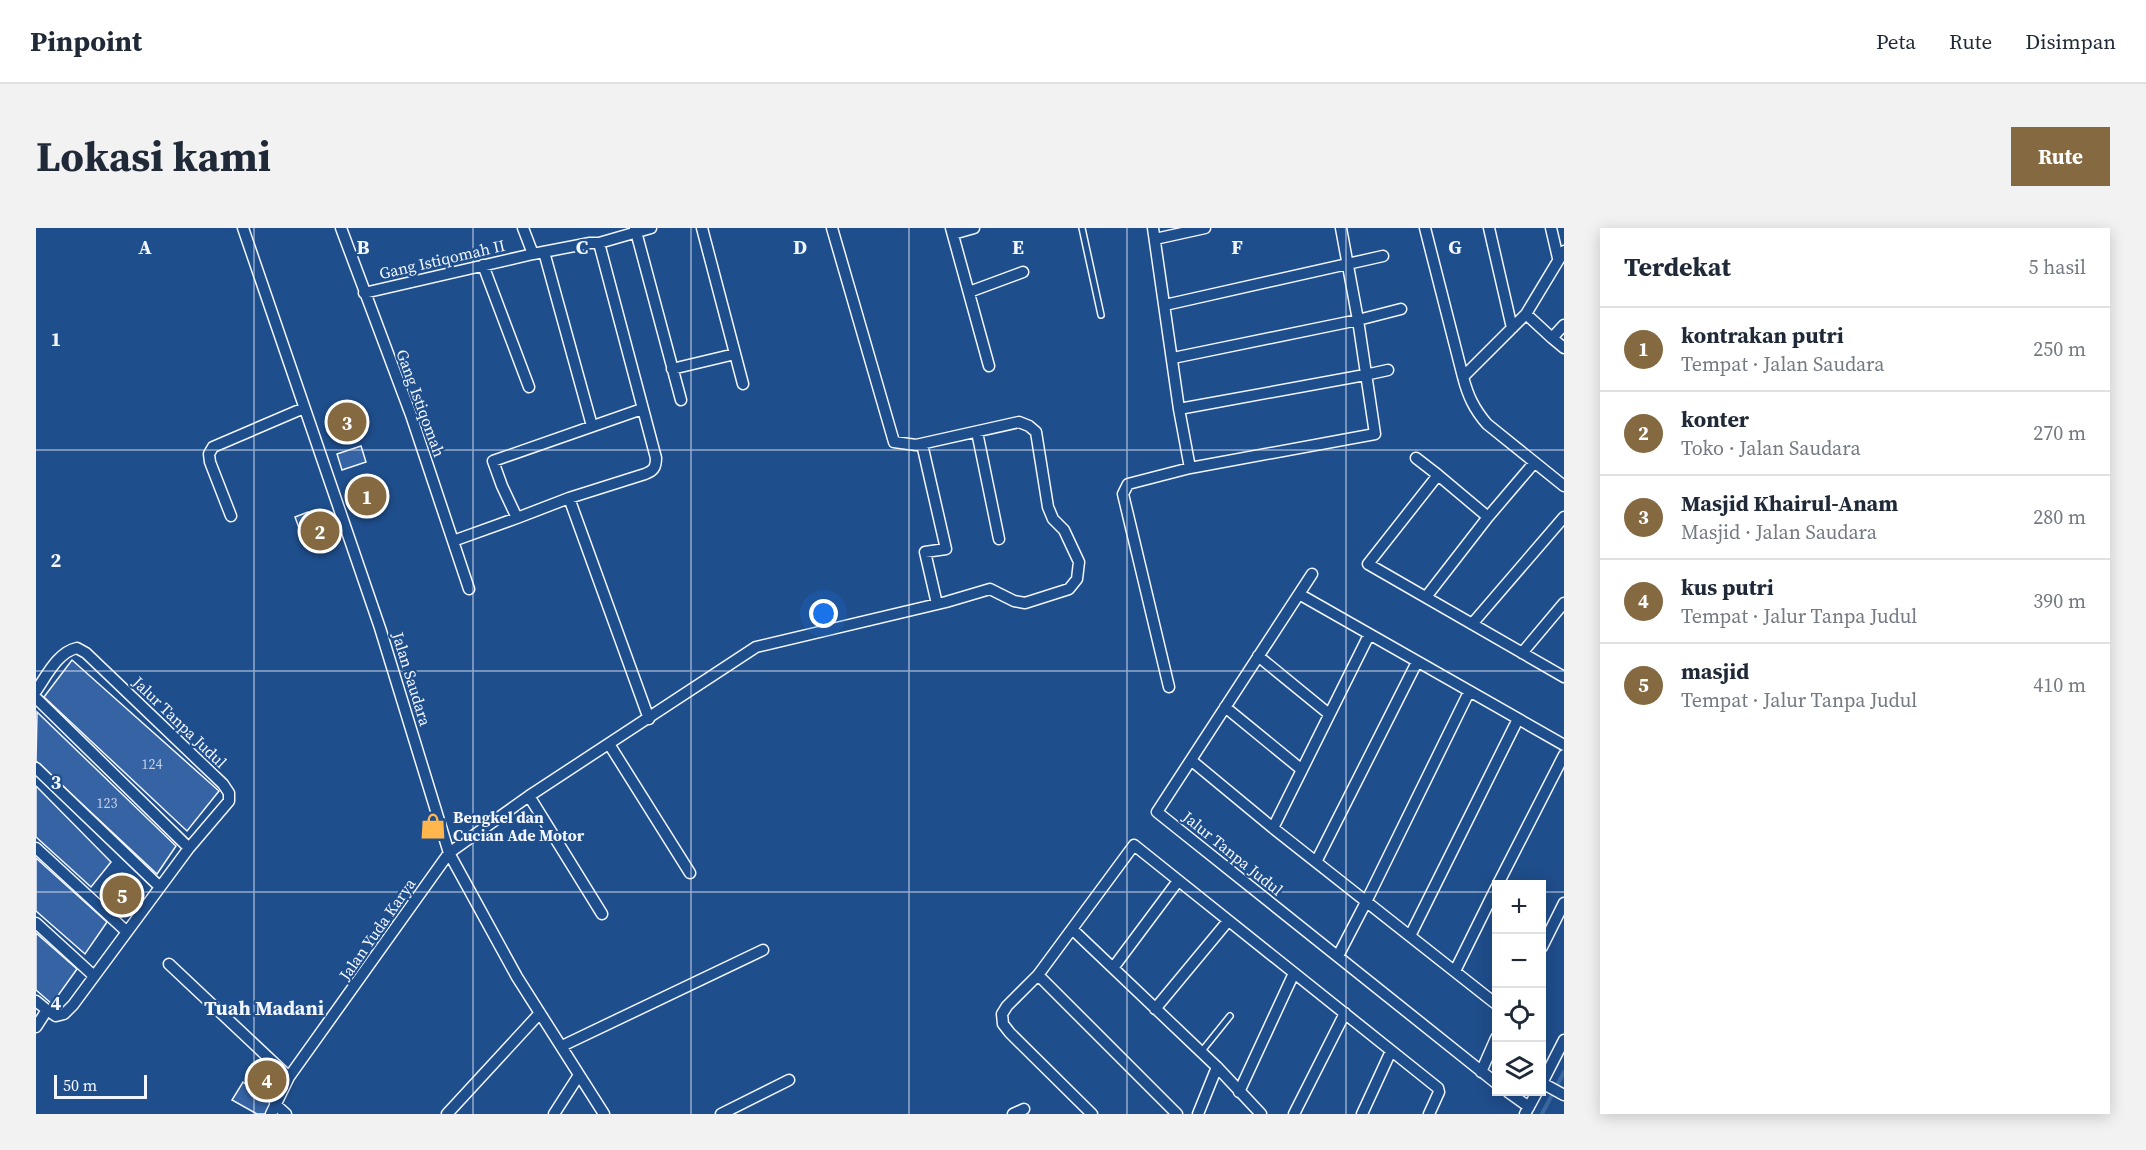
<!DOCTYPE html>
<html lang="id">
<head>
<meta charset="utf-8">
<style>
	body { margin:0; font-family:"Source Serif 4",serif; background:#f2f2f3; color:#1f2937 }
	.controls { position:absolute; right:18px; bottom:18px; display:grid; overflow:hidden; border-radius:0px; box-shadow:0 3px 15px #0003 }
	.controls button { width:54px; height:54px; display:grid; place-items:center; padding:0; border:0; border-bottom:2px solid #e0e1e3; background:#fff; color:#1f2937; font:30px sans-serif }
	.scale { position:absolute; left:18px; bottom:15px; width:93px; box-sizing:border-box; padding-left:6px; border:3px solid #f2f6ff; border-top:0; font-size:16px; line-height:21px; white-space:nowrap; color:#f2f6ff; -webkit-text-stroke:4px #1f4e8c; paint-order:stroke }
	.you { position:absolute; left:788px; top:386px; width:21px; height:21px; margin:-15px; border:4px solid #fff; border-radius:50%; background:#1a73e8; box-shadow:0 0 0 9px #1a73e833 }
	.badge { display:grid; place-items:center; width:39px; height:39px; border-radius:50%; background:#846941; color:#fff; font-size:20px; font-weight:700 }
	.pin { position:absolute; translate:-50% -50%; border:3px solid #fff; box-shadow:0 2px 6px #0006 }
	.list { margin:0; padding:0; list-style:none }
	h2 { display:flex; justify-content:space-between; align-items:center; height:78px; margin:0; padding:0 24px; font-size:26px }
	h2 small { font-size:20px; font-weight:400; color:#747a83 }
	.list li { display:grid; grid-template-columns:39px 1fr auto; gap:18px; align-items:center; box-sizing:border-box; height:84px; padding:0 24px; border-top:2px solid #e0e1e3 }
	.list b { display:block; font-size:22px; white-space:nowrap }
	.list p { margin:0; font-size:20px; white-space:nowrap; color:#747a83 }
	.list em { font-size:20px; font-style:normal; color:#747a83 }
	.icon { flex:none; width:33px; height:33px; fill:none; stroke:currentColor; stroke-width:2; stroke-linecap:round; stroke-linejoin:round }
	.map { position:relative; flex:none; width:1528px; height:886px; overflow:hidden; border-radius:0px }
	header { display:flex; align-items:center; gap:36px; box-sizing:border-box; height:84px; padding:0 30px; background:#fff; border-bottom:2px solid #e0e1e3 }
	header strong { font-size:28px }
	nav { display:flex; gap:33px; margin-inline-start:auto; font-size:21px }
	.intro { display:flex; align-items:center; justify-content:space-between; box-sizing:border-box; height:144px; padding:0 36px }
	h1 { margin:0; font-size:42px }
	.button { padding:15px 27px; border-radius:0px; background:#846941; color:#fff; font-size:21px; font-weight:700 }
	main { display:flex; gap:36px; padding:0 36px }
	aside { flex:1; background:#fff; border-radius:0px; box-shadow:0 3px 15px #0003 }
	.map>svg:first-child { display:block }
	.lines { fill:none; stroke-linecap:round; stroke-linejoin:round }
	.stream { stroke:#3b69a3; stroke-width:4 }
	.building { fill:#3563a3; stroke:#f2f6ff; stroke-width:1.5 }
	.service-casing { stroke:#f2f6ff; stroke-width:8 }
	.minor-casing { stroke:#f2f6ff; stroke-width:13 }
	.service { stroke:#1f4e8c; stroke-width:5 }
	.minor { stroke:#1f4e8c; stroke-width:10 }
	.grid { fill:none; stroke:#f2f6ff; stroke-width:1.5; stroke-opacity:0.55 }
	.labels { text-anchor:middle; stroke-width:4.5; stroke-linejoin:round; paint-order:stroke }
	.number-label { font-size:14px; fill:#c3d1e8 }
	.street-label { font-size:16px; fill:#f2f6ff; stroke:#1f4e8c }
	.poi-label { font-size:16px; font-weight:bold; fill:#f2f6ff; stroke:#1f4e8c; text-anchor:start }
	.quarter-label { font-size:20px; font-weight:bold; fill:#f2f6ff; stroke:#1f4e8c }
	.grid-label { font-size:20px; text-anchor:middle; font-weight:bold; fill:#f2f6ff; stroke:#1f4e8c; stroke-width:4.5; stroke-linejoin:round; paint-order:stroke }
</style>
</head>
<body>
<header>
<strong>Pinpoint</strong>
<nav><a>Peta</a><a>Rute</a><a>Disimpan</a></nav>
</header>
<div class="intro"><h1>Lokasi kami</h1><a class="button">Rute</a></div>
<main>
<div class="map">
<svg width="1528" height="886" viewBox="0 0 1528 886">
	<rect width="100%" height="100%" fill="#1f4e8c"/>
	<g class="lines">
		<!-- stream -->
		<path class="stream" d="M 1506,886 L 1528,844"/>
	</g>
	<!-- building -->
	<path class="building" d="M 325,218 L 330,234 L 306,242 L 301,226 Z
		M 343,253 L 349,272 L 318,284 L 312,265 Z
		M 272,284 L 280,309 L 268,314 L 259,289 Z
		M 36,432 L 183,563 L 151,603 L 8,469 Z
		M 1,484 L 140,618 L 121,646 L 0,533 Z
		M 0,558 L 75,634 L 55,659 L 0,609 Z
		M 0,630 L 71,694 L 49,726 L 0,683 Z
		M 95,656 L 94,686 L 85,689 L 83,674 L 74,682 L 77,660 Z
		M 0,705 L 41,741 L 16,776 L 0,762 Z
		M 223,832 L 249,855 L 240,870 L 212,848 Z
		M 207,854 L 237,876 L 232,886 L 221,886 L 196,872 Z"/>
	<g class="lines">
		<!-- service casing -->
		<g class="service-casing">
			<path id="service" d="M 1046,0 L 1065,87
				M 1165,824 L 1194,788"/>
		</g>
		<!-- minor casing -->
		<g class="minor-casing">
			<path id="minor" d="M 207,0 L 344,400 L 413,625 L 481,749 L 568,886
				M 305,0 L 375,187 L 433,361
				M 487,0 L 497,26
				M 599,0 L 645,172
				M 666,0 L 707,156
				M 915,0 L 953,138
				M 1117,0 L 1143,181 L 1154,240 L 1339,206 L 1322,92 L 1305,0
				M 1389,0 L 1427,149 C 1432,168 1438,181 1451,196 L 1528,258
				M 1453,0 L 1476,100
				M 1515,0 L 1522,30
				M 917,6 L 938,0
				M 1119,11 L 1169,0
				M 563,15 L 620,230 C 620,240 617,243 609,246 L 533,270 L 481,290 L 466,258 L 457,233 L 606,181
				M 508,24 L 556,198
				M 447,37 L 493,159
				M 933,64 L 987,44
				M 328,65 L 497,26 L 554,15 L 563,15 L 615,0
				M 1129,77 L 1347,28
				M 1490,86 L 1528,23
				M 1528,97 L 1516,110 L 1528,120
				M 1137,130 L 1322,92 L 1365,81
				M 636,141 L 699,126
				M 1427,149 L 1490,86 L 1516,110
				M 1143,181 L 1329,147 L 1352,142
				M 941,204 L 963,311
				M 886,216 L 910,321 L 889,324 L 901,376
				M 1380,230 L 1402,247
				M 533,270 L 613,491
				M 195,288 L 174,234 L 173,226 L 177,219 L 268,180
				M 1452,289 L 1498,235
				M 417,313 L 481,290
				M 1276,346 L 1121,584 L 1460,855
				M 1263,366 L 1528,517
				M 1390,369 L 1452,289 L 1402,247 L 1332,336 L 1528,449
				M 1436,396 L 1528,289
				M 1486,425 L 1528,375
				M 1222,428 L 1293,486
				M 1133,459 L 1087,266 L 1092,256 L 1154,240
				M 0,463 C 11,447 22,424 41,420 L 50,425 L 187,556 L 193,565 L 193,573 L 153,620 L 37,777 L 28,786 L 20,788 L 11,782
				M 0,470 L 153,620
				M 1189,479 L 1266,542
				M 573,516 L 654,645
				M 1156,533 L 1237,600 L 1460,776
				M 0,540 L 124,659
				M 493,568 L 566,686
				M 1237,600 L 1333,407
				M 0,620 L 91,704
				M 1280,634 L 1381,434
				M 1462,656 L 1528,527
				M 0,695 L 58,748
				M 1036,701 L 1181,839 L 1225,886
				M 1374,708 L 1482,491
				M 1506,719 L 1528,675
				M 1302,728 L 1330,674 L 1433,464
				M 133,736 L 253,849
				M 1077,740 L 1142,653
				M 1419,743 L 1460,660
				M 1002,747 L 1141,886
				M 0,773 L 11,782 L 0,799
				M 1119,781 L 1192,693
				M 526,818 L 727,722
				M 1445,844 L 1460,810
				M 1506,855 L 1528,812
				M 1506,855 L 1528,867
				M 1203,864 L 1258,745
				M 1472,864 L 1493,879
				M 239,876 L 250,886
				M 235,886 L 253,849 L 413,625 L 493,568 L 720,419 L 910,374 L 954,361 L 978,373 L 989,375 L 1033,361 L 1041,351 L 1043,334 L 1028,302 L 1017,291 L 1012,279 L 1000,204 L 993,198 L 983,194 L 880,217 L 858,214 L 796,0
				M 411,886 L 504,785
				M 518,886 L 543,847
				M 685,886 L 753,852
				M 977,886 L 988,881
				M 1056,886 L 974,805 L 967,796 L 966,786 L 971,778 L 1002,747 L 1098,617 L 1402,860 L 1403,864 L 1393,886
				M 1162,886 L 1181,839
				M 1258,886 L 1309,785
				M 1326,886 L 1355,823
				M 1489,886 L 1501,864"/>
		</g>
		<!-- service -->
		<use href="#service" class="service"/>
		<!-- minor -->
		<use href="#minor" class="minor"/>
	</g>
	<!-- grid -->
	<path class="grid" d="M 218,0 L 218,886M 437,0 L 437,886M 655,0 L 655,886M 873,0 L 873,886M 1091,0 L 1091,886M 1310,0 L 1310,886M 0,222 L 1528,222M 0,443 L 1528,443M 0,664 L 1460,664M 1506,664 L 1528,664"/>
	<!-- icons -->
	<defs>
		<g id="shop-bare" transform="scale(2.07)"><path d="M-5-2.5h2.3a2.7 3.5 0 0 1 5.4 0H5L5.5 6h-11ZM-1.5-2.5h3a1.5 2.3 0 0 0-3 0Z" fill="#ffb74d" stroke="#1f4e8c" stroke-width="2.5" paint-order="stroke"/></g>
	</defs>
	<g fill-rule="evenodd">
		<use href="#shop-bare" x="397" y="598"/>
	</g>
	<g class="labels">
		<!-- number labels -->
		<g class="number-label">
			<text x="116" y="541">124</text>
			<text x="71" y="580">123</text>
		</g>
		<!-- street labels -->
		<g class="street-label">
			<text transform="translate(406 31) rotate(-13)" y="6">Gang Istiqomah II</text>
			<text transform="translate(385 175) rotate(70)" y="6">Gang Istiqomah</text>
			<text transform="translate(376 451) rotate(73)" y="6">Jalan Saudara</text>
			<text transform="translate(144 494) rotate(44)" y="6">Jalur Tanpa Judul</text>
			<text transform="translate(1197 625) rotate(39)" y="6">Jalur Tanpa Judul</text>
			<text transform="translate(341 701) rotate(-55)" y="6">Jalan Yuda Karya</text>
		</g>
		<!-- poi labels -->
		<g class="poi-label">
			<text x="417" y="595">Bengkel dan<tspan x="417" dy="18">Cucian Ade Motor</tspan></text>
		</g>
		<!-- quarter labels -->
		<g class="quarter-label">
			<text x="228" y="787">Tuah Madani</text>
		</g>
	</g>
	<g class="grid-label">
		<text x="109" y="26">A</text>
		<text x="327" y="26">B</text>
		<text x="546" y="26">C</text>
		<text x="764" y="26">D</text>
		<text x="982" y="26">E</text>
		<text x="1201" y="26">F</text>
		<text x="1419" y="26">G</text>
		<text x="20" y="118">1</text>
		<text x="20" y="339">2</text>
		<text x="20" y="561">3</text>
		<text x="20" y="782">4</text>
	</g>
</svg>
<div class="controls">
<button>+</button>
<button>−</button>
<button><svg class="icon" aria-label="locate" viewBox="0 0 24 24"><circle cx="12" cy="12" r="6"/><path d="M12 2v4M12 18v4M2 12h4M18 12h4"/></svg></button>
<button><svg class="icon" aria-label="layers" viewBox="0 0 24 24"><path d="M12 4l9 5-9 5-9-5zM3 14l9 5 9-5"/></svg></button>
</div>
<div class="scale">50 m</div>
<div class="you"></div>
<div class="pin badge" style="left:331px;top:268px">1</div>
<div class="pin badge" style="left:284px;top:303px">2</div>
<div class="pin badge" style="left:311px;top:194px">3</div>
<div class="pin badge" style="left:231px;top:852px">4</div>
<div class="pin badge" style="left:86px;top:667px">5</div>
</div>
<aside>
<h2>Terdekat<small>5 hasil</small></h2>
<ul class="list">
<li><span class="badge">1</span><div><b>kontrakan putri</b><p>Tempat · Jalan Saudara</p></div><em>250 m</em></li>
<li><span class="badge">2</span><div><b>konter</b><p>Toko · Jalan Saudara</p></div><em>270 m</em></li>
<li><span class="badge">3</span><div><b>Masjid Khairul-Anam</b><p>Masjid · Jalan Saudara</p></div><em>280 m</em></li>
<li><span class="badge">4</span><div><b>kus putri</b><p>Tempat · Jalur Tanpa Judul</p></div><em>390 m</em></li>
<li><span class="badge">5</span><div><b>masjid</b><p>Tempat · Jalur Tanpa Judul</p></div><em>410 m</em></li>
</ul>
</aside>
</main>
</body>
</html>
